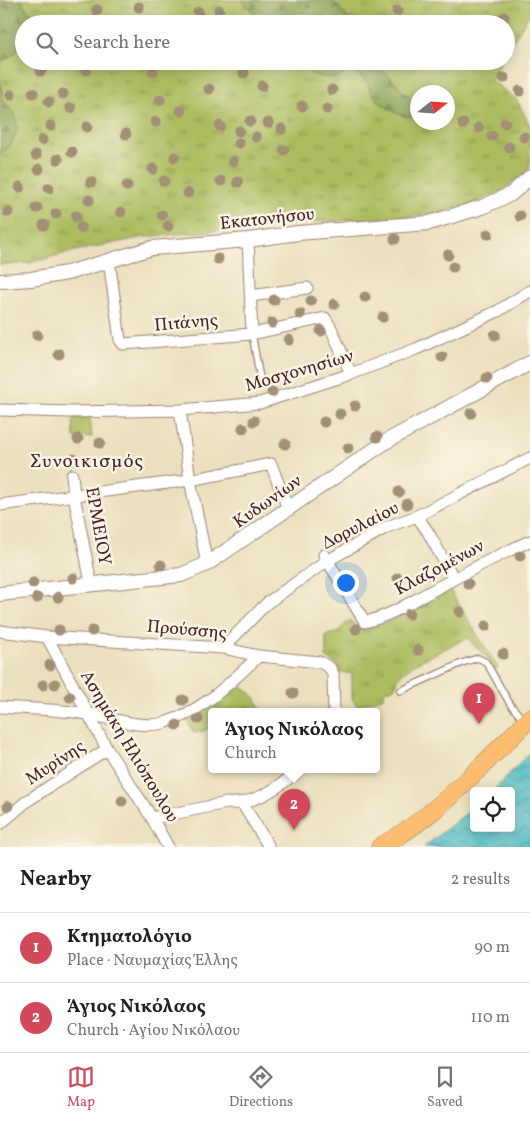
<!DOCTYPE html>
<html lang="en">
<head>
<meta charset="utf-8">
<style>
	body { margin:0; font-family:Vollkorn,serif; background:#f6f6f6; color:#202124 }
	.controls { position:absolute; right:15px; bottom:15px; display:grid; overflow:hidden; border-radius:5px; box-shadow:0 2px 12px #0003 }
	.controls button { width:45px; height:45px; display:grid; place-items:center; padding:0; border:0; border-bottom:1px solid #e0e0e0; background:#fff; color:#202124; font:25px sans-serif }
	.compass { position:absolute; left:410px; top:85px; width:45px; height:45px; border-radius:50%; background:#fff; box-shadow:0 2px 12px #0003; rotate:73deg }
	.you { position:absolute; left:345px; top:582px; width:18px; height:18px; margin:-12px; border:4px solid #fff; border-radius:50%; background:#1a73e8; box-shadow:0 0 0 8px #1a73e833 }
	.badge { display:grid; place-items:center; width:32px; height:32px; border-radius:50%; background:#d1495b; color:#fff; font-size:16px; font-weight:700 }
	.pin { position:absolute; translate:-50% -41px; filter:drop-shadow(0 1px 2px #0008) }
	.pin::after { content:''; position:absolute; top:26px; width:18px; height:15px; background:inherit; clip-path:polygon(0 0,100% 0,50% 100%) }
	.popup { position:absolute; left:208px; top:708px; width:172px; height:65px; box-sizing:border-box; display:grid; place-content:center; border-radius:5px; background:#fff; filter:drop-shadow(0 1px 4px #0005); font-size:16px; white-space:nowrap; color:#757577 }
	.popup b { font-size:19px; color:#202124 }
	.popup::after { content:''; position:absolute; left:50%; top:100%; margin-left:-10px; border:10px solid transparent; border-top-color:#fff }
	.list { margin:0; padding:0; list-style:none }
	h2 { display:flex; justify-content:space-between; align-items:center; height:65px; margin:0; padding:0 20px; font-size:21px }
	h2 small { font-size:16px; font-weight:400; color:#757577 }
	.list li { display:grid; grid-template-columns:32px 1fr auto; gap:15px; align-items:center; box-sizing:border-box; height:70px; padding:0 20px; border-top:1px solid #e0e0e0 }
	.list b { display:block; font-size:19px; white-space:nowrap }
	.list p { margin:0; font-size:16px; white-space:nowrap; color:#757577 }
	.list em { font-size:16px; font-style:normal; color:#757577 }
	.icon { flex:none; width:28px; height:28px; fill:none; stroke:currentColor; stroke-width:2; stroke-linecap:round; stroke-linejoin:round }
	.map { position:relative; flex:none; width:530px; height:847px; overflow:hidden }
	.search { position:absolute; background:#fff; box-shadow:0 2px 12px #0003; left:15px; right:15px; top:15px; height:55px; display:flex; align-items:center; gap:12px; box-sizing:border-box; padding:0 18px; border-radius:28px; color:#757577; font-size:19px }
	.sheet { height:205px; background:#fff }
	nav { display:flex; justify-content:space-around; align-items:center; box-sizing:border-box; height:70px; border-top:1px solid #e0e0e0; background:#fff; font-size:14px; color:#757577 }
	nav a { display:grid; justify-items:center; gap:2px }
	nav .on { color:#d1495b }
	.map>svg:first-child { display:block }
	.grass { fill:url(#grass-tufts); stroke:#7b6e46 }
	.forest { fill:url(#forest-firs); stroke:#6a6240 }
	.water { fill:url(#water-waves); stroke:#4c6e78 }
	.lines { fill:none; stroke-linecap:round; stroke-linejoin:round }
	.service-casing { stroke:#9a8074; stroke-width:8 }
	.minor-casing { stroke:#9a8074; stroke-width:13 }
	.tertiary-casing { stroke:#9a8074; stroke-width:16 }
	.primary-casing { stroke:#9a8074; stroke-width:19 }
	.service { stroke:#fff; stroke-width:5.5 }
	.minor { stroke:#fff; stroke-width:11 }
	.tertiary { stroke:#fff; stroke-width:14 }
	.primary { stroke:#fcbd6f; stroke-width:18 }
	.tree { fill:#a29076 }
	.labels { text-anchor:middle; stroke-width:5; stroke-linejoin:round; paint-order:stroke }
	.street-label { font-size:18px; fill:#4a1f2b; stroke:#fcf5e5 }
	.neighbourhood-label { font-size:19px; letter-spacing:1px; fill:#4a1f2b; stroke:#fcf5e5 }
</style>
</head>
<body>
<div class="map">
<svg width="530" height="847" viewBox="0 0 530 847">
	<defs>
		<pattern id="grass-tufts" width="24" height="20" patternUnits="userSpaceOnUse" patternTransform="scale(1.25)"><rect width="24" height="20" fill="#acbd60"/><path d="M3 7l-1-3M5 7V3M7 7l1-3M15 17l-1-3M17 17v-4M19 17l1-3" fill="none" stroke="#8e994f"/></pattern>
		<pattern id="forest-firs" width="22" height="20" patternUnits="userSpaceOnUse" patternTransform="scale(1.25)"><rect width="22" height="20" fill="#89a456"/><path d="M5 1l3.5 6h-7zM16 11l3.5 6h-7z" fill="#728547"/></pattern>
		<pattern id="water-waves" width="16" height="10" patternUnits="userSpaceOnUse" patternTransform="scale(1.25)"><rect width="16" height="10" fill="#4fbdc5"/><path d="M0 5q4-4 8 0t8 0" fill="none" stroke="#4499a0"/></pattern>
	</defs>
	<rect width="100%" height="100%" fill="#fcf5e5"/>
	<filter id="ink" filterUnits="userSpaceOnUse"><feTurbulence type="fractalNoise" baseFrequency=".02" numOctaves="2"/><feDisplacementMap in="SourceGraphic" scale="10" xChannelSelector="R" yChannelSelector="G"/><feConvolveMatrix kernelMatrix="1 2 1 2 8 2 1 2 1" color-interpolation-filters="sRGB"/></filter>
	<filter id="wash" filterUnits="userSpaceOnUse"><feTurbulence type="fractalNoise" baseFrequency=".0096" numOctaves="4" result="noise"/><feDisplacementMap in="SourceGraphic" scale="20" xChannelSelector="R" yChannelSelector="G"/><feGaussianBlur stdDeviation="1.12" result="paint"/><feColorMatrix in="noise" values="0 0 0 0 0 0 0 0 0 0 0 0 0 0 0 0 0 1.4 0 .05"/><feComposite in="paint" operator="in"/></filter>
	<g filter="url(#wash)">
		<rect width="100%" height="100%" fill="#eae0bd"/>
		<!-- grass -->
		<path class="grass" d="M 21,0 L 241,0 L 249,7 L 261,24 L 49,24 L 27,10 Z
			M 332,0 L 530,0 L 530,13 L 506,53 L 506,24 L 353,24 Z
			M 24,44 L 24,61 L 303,61 L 309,73 L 352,70 C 356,73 361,76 365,80 C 369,84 369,90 372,94 C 381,105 404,122 417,115 L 418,122 L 448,122 L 448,92 L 418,92 L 417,107 L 376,61 L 502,61 L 491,80 L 517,100 L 530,126 L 530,168 L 503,190 L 469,205 L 432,215 L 302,223 L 144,237 L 70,252 L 30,263 L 0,265 L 0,156 L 11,145 L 14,112 L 4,102 L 0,84 L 0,62 L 10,57 Z
			M 90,416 L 92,437 L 74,438 L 73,417 Z
			M 450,590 L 498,668 L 495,670 L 487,658 L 467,638 L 414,664 L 400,675 L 395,687 L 385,691 L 384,697 L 357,706 L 352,699 L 352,674 L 340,672 L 337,665 L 326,657 L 326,635 L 336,633 L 350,620 C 353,623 357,629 362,629 C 378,630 434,599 450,590 Z
			M 241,686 C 252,693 258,699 261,711 L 212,711 L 211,727 L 203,731 L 194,733 L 186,719 C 205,709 222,695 241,686 Z"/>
		<!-- forest -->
		<path class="forest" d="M 0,0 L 21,0 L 27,10 L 49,24 L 24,24 L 24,44 L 10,57 L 0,62 Z
			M 241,0 L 332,0 L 353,24 L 261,24 L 249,7 Z
			M 303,61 L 376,61 L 417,107 L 417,115 C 404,122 381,105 372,94 C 369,90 369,84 365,80 C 362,76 357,73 352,70 C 337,80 327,80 309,73 Z
			M 0,84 L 4,102 L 14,112 L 18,128 L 11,145 L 0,156 Z"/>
		<!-- water -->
		<path class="water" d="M 530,752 L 530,847 L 424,847 L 474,807 L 474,828 L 511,828 L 511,791 L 493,791 Z"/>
	</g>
	<g filter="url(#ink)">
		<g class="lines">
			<!-- service casing -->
			<g class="service-casing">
				<path id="service" d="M 252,334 L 261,384
					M 400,691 L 462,663 L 478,658 L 486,662 L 510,704 L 524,721"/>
			</g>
			<!-- minor casing -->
			<g class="minor-casing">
				<path id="minor" d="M 248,240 L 252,334
					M 109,260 L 120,340 L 123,344 L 252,334 L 325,318 L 331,328 L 351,374
					M 251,296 L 307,288
					M 0,410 L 70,412 L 180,410 L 260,403 L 351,374 L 416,349 L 498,311 L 530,291
					M 180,410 L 190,480 L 207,564
					M 72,475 L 74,495 L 91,583
					M 0,505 L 190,480 L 271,464 L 288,509
					M 417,516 L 428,532 L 454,579
					M 324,555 L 365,622 C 391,616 414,600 437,588 C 468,571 498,555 530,541
					M 0,631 L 47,637 L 223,648 L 259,656 L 320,662 L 330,668 L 333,674 L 334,711
					M 47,637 L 107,749 L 152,818 L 168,847
					M 223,648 L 267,603 L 327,561 L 387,527 L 417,516 L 530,458
					M 0,707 C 28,709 60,709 88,714 C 110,718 145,730 167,722 C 205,710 231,681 259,656
					M 242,803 L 268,845
					M 152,818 L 227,803 C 254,806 281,786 300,769
					M 0,824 L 27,801 L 107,749"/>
			</g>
			<!-- tertiary casing -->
			<g class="tertiary-casing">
				<path id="tertiary" d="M 0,281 L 31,279 L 67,273 L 152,248 L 248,240 L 298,233 L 429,223 L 482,207 L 511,194 L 530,177
					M 0,594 L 181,575 L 207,564 L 387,441 L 530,363"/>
			</g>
			<!-- primary casing -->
			<g class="primary-casing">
				<path id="primary" d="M 380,847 C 437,816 484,763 530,718"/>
			</g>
			<!-- service -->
			<use href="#service" class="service"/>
			<!-- minor -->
			<use href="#minor" class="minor"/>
			<!-- tertiary -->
			<use href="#tertiary" class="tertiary"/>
			<!-- primary -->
			<use href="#primary" class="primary"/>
		</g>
		<!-- trees -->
		<g class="tree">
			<circle cx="139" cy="7" r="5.5"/>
			<circle cx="97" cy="10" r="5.5"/>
			<circle cx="219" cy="10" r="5.5"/>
			<circle cx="397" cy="11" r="5.5"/>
			<circle cx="198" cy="12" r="5.5"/>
			<circle cx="504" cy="17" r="5.5"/>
			<circle cx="86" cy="70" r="5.5"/>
			<circle cx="41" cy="71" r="5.5"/>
			<circle cx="153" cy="72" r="5.5"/>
			<circle cx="244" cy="73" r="5.5"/>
			<circle cx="504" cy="78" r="5.5"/>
			<circle cx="262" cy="86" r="5.5"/>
			<circle cx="209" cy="89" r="5.5"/>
			<circle cx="332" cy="90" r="5.5"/>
			<circle cx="520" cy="91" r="5.5"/>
			<circle cx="33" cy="93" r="5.5"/>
			<circle cx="63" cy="94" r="5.5"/>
			<circle cx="11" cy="95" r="5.5"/>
			<circle cx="160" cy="100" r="5.5"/>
			<circle cx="49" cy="102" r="5.5"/>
			<circle cx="302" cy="106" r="5.5"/>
			<circle cx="71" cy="108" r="5.5"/>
			<circle cx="327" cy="109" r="5.5"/>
			<circle cx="181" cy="111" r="5.5"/>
			<circle cx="250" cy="121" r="5.5"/>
			<circle cx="156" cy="122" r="5.5"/>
			<circle cx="268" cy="123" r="5.5"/>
			<circle cx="505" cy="123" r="5.5"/>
			<circle cx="463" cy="124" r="5.5"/>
			<circle cx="51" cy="126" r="5.5"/>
			<circle cx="220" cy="126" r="5.5"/>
			<circle cx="87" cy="127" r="5.5"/>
			<circle cx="479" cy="128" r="5.5"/>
			<circle cx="282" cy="129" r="5.5"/>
			<circle cx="239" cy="131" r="5.5"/>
			<circle cx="126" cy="134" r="5.5"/>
			<circle cx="492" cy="136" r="5.5"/>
			<circle cx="256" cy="137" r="5.5"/>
			<circle cx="524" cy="137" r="5.5"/>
			<circle cx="42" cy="140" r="5.5"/>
			<circle cx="239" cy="143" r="5.5"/>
			<circle cx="509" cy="147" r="5.5"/>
			<circle cx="284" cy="150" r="5.5"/>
			<circle cx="72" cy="152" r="5.5"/>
			<circle cx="36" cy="155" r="5.5"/>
			<circle cx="175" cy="157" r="5.5"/>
			<circle cx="58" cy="159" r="5.5"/>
			<circle cx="233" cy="161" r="5.5"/>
			<circle cx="39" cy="169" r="5.5"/>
			<circle cx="153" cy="169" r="5.5"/>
			<circle cx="164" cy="181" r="5.5"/>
			<circle cx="221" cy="181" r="5.5"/>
			<circle cx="91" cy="182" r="5.5"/>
			<circle cx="238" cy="182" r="5.5"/>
			<circle cx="127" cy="186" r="5.5"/>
			<circle cx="20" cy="187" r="5.5"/>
			<circle cx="49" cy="188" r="5.5"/>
			<circle cx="188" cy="193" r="5.5"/>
			<circle cx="89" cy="200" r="5.5"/>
			<circle cx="37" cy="208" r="5.5"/>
			<circle cx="8" cy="212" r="5.5"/>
			<circle cx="121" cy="212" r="5.5"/>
			<circle cx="56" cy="214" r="5.5"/>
			<circle cx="162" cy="215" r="5.5"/>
			<circle cx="76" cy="216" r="5.5"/>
			<circle cx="520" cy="216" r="5.5"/>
			<circle cx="44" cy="225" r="5.5"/>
			<circle cx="168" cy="226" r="5.5"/>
			<circle cx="81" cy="228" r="5.5"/>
			<circle cx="488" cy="234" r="5.5"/>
			<circle cx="395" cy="239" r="5.5"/>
			<circle cx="448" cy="255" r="5.5"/>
			<circle cx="218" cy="259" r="5.5"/>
			<circle cx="453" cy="267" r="5.5"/>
			<circle cx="365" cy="297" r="5.5"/>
			<circle cx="274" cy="300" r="5.5"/>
			<circle cx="311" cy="301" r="5.5"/>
			<circle cx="334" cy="304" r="5.5"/>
			<circle cx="300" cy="314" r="5.5"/>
			<circle cx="383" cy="317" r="5.5"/>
			<circle cx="272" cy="323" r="5.5"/>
			<circle cx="321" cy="331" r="5.5"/>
			<circle cx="37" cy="335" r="5.5"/>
			<circle cx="495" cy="335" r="5.5"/>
			<circle cx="289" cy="340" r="5.5"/>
			<circle cx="59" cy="354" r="5.5"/>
			<circle cx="442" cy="357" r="5.5"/>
			<circle cx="487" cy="378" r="5.5"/>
			<circle cx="272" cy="392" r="5.5"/>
			<circle cx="355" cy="406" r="5.5"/>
			<circle cx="471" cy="413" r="5.5"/>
			<circle cx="340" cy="414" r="5.5"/>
			<circle cx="254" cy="421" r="5.5"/>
			<circle cx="324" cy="422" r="5.5"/>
			<circle cx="243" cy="428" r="5.5"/>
			<circle cx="377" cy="437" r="5.5"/>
			<circle cx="78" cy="439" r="5.5"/>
			<circle cx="100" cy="443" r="5.5"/>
			<circle cx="285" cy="444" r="5.5"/>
			<circle cx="348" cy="448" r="5.5"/>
			<circle cx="74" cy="459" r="5.5"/>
			<circle cx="399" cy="492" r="5.5"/>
			<circle cx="407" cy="504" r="5.5"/>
			<circle cx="520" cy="556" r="5.5"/>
			<circle cx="161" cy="565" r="5.5"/>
			<circle cx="73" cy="578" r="5.5"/>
			<circle cx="398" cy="578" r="5.5"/>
			<circle cx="33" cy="583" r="5.5"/>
			<circle cx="468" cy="584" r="5.5"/>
			<circle cx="58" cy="597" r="5.5"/>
			<circle cx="37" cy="598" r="5.5"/>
			<circle cx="460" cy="612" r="5.5"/>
			<circle cx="409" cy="614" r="5.5"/>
			<circle cx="486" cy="626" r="5.5"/>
			<circle cx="356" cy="629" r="5.5"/>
			<circle cx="59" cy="630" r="5.5"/>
			<circle cx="92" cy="631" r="5.5"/>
			<circle cx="418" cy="650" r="5.5"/>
			<circle cx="503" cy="654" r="5.5"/>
			<circle cx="50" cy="665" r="5.5"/>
			<circle cx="55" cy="684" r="5.5"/>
			<circle cx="43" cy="685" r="5.5"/>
			<circle cx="293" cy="693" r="5.5"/>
			<circle cx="70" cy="697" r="5.5"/>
			<circle cx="183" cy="700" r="5.5"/>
			<circle cx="198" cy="719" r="5.5"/>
			<circle cx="177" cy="725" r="5.5"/>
			<circle cx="122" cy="801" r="5.5"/>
			<circle cx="8" cy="806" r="5.5"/>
		</g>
	</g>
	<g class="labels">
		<!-- street labels -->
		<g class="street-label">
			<text transform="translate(267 218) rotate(-6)" y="6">Εκατονήσου</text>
			<text transform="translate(186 322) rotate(-5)" y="6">Πιτάνης</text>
			<text transform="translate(299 370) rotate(-16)" y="6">Μοσχονησίων</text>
			<text transform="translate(267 501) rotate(-35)" y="6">Κυδωνίων</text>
			<text transform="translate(360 525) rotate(-27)" y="6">Δορυλαίου</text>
			<text transform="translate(99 526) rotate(80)" y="6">ΕΡΜΕΙΟΥ</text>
			<text transform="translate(439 567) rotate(-28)" y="6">Κλαζομένων</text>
			<text transform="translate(187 629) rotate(5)" y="6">Προύσσης</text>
			<text transform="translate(130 746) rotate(59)" y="6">Ασημάκη Ηλιόπουλου</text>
			<text transform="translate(55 762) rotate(-33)" y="6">Μυρίνης</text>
		</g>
		<!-- neighbourhood labels -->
		<g class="neighbourhood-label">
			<text x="87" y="467">Συνοικισμός</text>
		</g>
	</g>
</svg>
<div class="controls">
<button><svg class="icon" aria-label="locate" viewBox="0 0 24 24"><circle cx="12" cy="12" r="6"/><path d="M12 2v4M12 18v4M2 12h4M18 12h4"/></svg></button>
</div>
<svg class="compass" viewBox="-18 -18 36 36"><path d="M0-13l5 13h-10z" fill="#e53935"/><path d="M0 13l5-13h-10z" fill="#757577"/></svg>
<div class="you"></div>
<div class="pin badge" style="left:479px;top:724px">1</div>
<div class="pin badge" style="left:294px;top:830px">2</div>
<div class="popup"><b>Άγιος Νικόλαος</b>Church</div>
<div class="search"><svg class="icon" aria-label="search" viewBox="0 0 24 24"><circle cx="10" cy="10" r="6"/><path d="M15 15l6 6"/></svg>Search here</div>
</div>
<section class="sheet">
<h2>Nearby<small>2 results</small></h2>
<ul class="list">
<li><span class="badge">1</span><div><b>Κτηματολόγιο</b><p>Place · Ναυμαχίας Έλλης</p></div><em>90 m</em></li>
<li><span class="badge">2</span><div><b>Άγιος Νικόλαος</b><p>Church · Αγίου Νικόλαου</p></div><em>110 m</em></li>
</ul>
</section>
<nav>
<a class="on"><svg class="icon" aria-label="map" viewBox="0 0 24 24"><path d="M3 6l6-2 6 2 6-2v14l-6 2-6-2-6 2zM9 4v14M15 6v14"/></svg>Map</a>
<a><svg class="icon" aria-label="directions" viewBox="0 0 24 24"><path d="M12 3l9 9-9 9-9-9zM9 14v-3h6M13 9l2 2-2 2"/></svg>Directions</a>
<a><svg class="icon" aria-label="saved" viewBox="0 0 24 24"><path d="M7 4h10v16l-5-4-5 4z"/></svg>Saved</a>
</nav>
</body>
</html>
